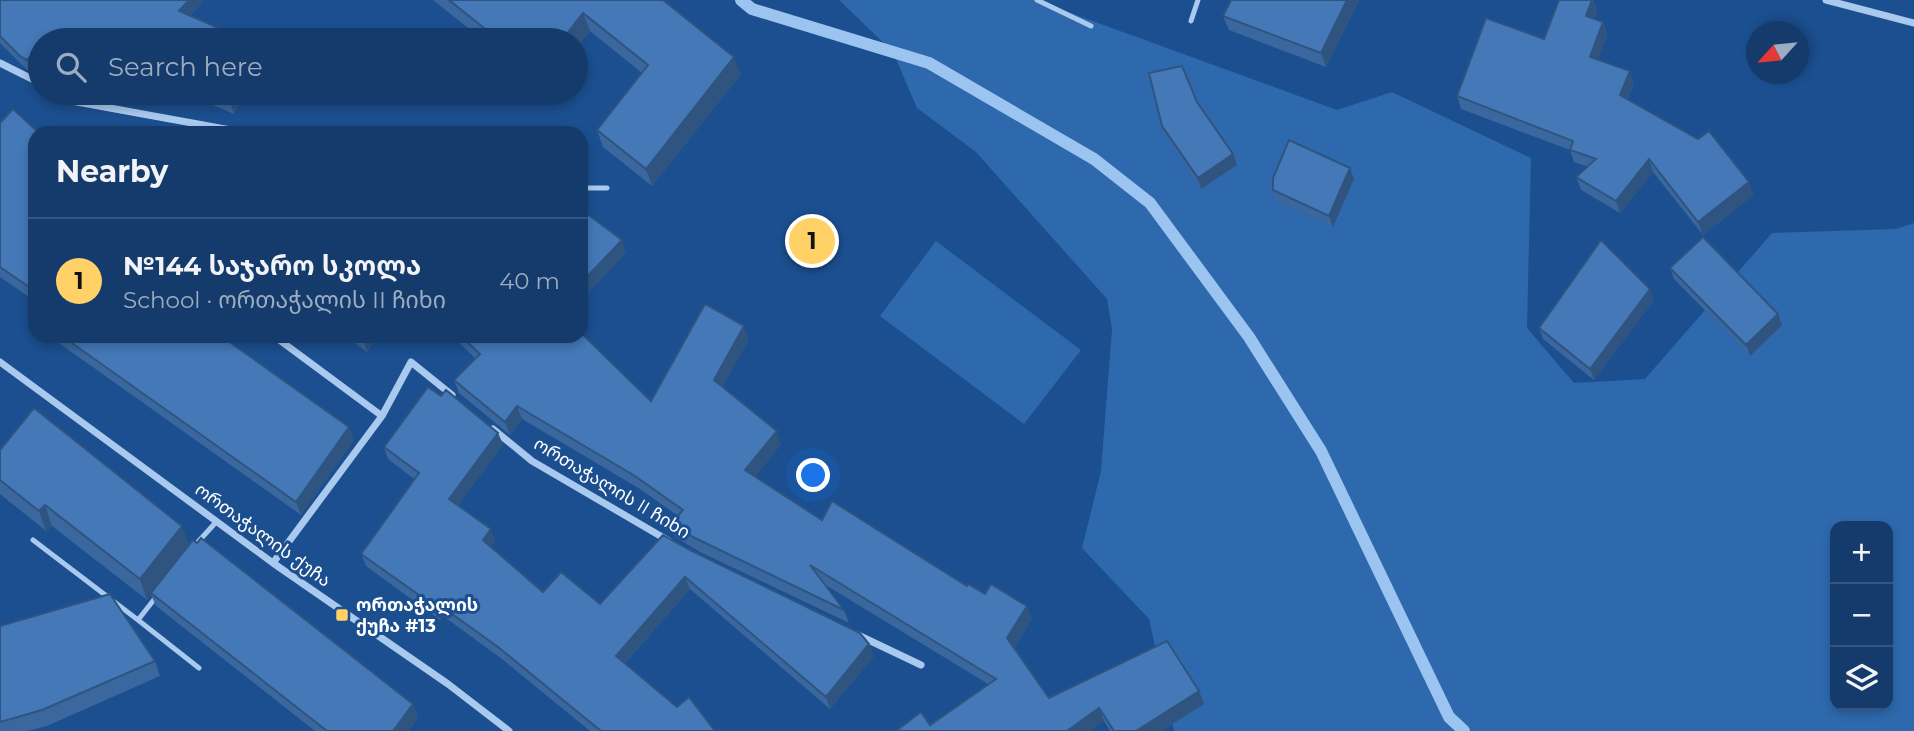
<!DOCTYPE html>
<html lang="en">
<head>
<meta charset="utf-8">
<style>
	body { margin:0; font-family:Montserrat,"Noto Sans Georgian",sans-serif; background:#1d4271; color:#f1f3f6 }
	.controls { position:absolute; right:21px; bottom:21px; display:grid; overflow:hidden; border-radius:14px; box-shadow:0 4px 10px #0003 }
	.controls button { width:63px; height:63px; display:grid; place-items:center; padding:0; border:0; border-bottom:2px solid #33557e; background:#143b6b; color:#f1f3f6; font:35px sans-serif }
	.compass { position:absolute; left:1746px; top:21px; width:63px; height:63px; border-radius:50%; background:#143b6b; box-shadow:0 4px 10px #0003; rotate:243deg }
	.you { position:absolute; left:814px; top:476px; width:24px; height:24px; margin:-18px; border:5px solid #fff; border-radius:50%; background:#1a73e8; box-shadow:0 0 0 10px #1a73e833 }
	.badge { display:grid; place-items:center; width:46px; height:46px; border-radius:50%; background:#ffd166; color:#111; font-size:23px; font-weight:700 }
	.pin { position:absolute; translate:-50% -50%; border:4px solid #fff; box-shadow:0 2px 7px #0006 }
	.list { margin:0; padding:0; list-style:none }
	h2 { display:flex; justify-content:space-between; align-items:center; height:91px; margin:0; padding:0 28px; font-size:30px }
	h2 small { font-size:23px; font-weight:400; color:#9dadc1 }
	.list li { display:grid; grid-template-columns:46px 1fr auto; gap:21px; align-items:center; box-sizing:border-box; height:126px; padding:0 28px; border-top:2px solid #33557e }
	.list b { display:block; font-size:26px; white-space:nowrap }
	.list p { margin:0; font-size:23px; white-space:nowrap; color:#9dadc1 }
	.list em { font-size:23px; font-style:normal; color:#9dadc1 }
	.icon { flex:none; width:38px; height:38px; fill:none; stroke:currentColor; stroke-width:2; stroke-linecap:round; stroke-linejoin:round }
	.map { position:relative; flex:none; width:1914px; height:731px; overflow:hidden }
	.search { position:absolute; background:#143b6b; box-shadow:0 4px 10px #0003; left:28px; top:28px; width:560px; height:77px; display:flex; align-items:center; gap:18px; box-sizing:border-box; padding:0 24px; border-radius:38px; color:#9dadc1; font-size:26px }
	.panel { position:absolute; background:#143b6b; box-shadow:0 4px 10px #0003; left:28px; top:126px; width:560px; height:217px; border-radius:21px }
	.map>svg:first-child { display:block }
	.green { fill:#2e69ad; fill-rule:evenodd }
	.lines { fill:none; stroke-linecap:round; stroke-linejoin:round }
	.stream { stroke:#9cc4f0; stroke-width:12 }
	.lane { stroke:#a9c9ee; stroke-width:5 }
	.street { stroke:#a9c9ee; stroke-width:7 }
	.wall { fill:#3a679d }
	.shaded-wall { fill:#305480 }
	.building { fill:#4478b7; stroke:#305480; stroke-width:2 }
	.poi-dot { fill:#ffd166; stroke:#1b4f8f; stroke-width:2.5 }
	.labels { text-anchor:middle; stroke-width:6; stroke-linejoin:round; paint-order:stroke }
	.street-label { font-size:18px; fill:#fff; stroke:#1b4f8f }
	.poi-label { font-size:18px; font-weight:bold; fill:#fff; stroke:#1b4f8f; text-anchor:start }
</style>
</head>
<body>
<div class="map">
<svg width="1914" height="731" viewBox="0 0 1914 731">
	<rect width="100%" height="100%" fill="#1b4f8f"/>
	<!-- green -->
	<path class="green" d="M 839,0 L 1035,0 L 1337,110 L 1392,92 L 1531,158 L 1527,328 L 1574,383 L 1645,379 L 1772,233 L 1896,229 L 1914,223 L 1914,731 L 1174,731 L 1149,619 L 1082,548 L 1101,471 L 1112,329 L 1107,299 L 976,152 L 917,108 L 893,52 ZM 1835,526 L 1888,526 L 1888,705 L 1835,705 Z
		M 936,241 L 1081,350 L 1024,424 L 880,316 Z"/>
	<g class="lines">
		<!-- stream -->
		<path class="stream" d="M 741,0 L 752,9 L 929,63 L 1094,159 L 1150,203 L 1249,337 L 1321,451 L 1449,717 L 1464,731"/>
		<!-- lane -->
		<path class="lane" d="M 1037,0 L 1091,26
			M 1191,21 L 1198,0
			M 581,188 L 607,188
			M 33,540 L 138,620
			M 198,542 L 217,521
			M 156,597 L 138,620 L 199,668"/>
		<!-- street -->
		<path class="street" d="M 1826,0 L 1914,23
			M 0,63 L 40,83
			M 59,93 L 77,102 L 247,133
			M 274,336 L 382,416
			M 0,362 L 273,563 L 448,684 L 509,731
			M 493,429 L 532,461 L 669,541
			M 273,563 L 382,416 L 411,362 L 452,395
			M 858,635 L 921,665"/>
	</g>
	<!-- wall -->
	<path class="wall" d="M 0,0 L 204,0 L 190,16 L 40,40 L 40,69 L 35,68 L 32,72 L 26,69 L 0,43 Z
		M 433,0 L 663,0 L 741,74 L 652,186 L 603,147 L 597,130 L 642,73 L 590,31 L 576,48 L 576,40 L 483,40 Z
		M 1359,0 L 1326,67 L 1229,30 L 1223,16 Z
		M 1559,0 L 1593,0 L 1597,12 L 1594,19 L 1603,22 L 1607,35 L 1598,60 L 1634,84 L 1628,99 L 1749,182 L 1753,195 L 1703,235 L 1653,172 L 1620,213 L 1581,190 L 1576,177 L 1588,167 L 1574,162 L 1570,150 L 1461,109 L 1457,96 L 1544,39 Z
		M 185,93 L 244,93 L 234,114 Z
		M 0,123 L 35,133 L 35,301 L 0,277 Z
		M 1162,126 L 1233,154 L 1237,165 L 1201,189 L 1166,136 Z
		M 1354,179 L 1333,227 L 1276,201 L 1273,190 Z
		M 1670,268 L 1778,314 L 1782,325 L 1750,356 L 1674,279 Z
		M 1650,289 L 1654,300 L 1594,380 L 1543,339 L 1539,328 Z
		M 49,336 L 222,336 L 354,440 L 301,515 Z
		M 345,336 L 379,336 L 367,352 Z
		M 452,336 L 581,336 L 651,401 L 749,339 L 722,387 L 781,444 L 755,477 L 822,520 L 985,594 L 1027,606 L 1032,619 L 1014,648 L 1049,698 L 1199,691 L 1204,704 L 1161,731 L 1110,731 L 1104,721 L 930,725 L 988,684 L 824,584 L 844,610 L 849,623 L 700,552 L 675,537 L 671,524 L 678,516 L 640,489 L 522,419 L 510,435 L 459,393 L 454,380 L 475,358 Z
		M 441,396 L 498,433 L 503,445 L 458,505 L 495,541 L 491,547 L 543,592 L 600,604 L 663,535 L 874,656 L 830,709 L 690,589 L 625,663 L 677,707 L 715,731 L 590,731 L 502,659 L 443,616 L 440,620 L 366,566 L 361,554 L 414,479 L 388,459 L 384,447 Z
		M 0,450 L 189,545 L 413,704 L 418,718 L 408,731 L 315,731 L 156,606 L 151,595 L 147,600 L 52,526 L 46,531 L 0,494 Z
		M 0,626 L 155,661 L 160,676 L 47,726 L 28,731 L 0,731 Z"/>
	<!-- shaded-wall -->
	<path class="shaded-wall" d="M 189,0 L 204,0 L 183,23 L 179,11 Z
		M 1347,0 L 1359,0 L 1326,67 L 1321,53 Z
		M 1592,0 L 1597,12 L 1591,28 L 1586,16 Z
		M 583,13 L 590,31 L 576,48 L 576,40 L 562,40 Z
		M 1603,22 L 1607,35 L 1595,69 L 1590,57 Z
		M 31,56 L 35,68 L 32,72 L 27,60 Z
		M 734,57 L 741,74 L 652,186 L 646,169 Z
		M 1630,71 L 1634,84 L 1625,107 L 1620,95 Z
		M 234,93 L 244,93 L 234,114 L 230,102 Z
		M 1233,154 L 1237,165 L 1201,189 L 1198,178 Z
		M 1649,159 L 1653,172 L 1620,213 L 1616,201 Z
		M 1350,168 L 1354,179 L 1333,227 L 1329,216 Z
		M 1749,182 L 1753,195 L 1703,235 L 1698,222 Z
		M 622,240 L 626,253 L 581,301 L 581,283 Z
		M 1650,289 L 1654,300 L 1594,380 L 1590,369 Z
		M 1778,314 L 1782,325 L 1750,356 L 1746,345 Z
		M 744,326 L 749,339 L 719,394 L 714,380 Z
		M 365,336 L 379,336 L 367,352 L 363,339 Z
		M 517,406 L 522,419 L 510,435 L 505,422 Z
		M 349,427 L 354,440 L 301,515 L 296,502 Z
		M 777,431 L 781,444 L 750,484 L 745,470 Z
		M 498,433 L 503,445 L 454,511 L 449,499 Z
		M 45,505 L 52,526 L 46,531 L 39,511 Z
		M 182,526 L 190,547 L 147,600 L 140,579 Z
		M 491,529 L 495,541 L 487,553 L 483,540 Z
		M 685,577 L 690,589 L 620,668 L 616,656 Z
		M 438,604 L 443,616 L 440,620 L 436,607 Z
		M 1027,606 L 1032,619 L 1012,651 L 1007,638 Z
		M 869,644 L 874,656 L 830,709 L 826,697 Z
		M 1199,691 L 1204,704 L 1161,731 L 1136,731 Z
		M 413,704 L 418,718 L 408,731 L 393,731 Z
		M 1099,708 L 1104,721 L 1091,731 L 1067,731 Z"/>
	<!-- building -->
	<path class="building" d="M 0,0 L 189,0 L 179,11 L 246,40 L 40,40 L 40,59 L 31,56 L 27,60 L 21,57 L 0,36 Z
		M 449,0 L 663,0 L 734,57 L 646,169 L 597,130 L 648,65 L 583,13 L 562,40 L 499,40 Z
		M 1231,0 L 1347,0 L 1321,53 L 1223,16 Z
		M 1559,0 L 1592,0 L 1586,16 L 1603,22 L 1590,57 L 1630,71 L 1620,95 L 1698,139 L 1709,131 L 1749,182 L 1698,222 L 1649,159 L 1616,201 L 1576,177 L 1596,159 L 1570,150 L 1573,141 L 1457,96 L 1486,18 L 1544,39 Z
		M 1182,66 L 1197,102 L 1233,154 L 1198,178 L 1162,126 L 1149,73 Z
		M 208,93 L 234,93 L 230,102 Z
		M 13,109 L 39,133 L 35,133 L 35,291 L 0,267 L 0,123 Z
		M 1289,140 L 1350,168 L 1329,216 L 1273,190 L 1273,178 Z
		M 581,211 L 587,214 L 622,240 L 581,283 Z
		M 1703,237 L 1778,314 L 1746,345 L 1670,268 Z
		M 1601,240 L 1650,289 L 1590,369 L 1539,328 Z
		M 705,304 L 744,326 L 714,380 L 777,431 L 745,470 L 822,520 L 832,501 L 967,586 L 968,584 L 985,594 L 991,584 L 1027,606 L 1007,638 L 1049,698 L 1167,641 L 1199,691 L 1136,731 L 1114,731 L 1099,708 L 1067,731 L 896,731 L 921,712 L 930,725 L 996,679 L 810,565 L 844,610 L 695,538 L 671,524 L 683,510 L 635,476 L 517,406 L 505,422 L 454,380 L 480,354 L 461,336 L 581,336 L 581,333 L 651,401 Z
		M 62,336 L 221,336 L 349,427 L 296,502 Z
		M 428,387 L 441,396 L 446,390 L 498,433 L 449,499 L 491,529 L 483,540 L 543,592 L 561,572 L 600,604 L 663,535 L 690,550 L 860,633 L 869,644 L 826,697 L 685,577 L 616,656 L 677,707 L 689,697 L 715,731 L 601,731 L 498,647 L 438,604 L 436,607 L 361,554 L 419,473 L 384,447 Z
		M 34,408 L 182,526 L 140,579 L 45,505 L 39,511 L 0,480 L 0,450 Z
		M 201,538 L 413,704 L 393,731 L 327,731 L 151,593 L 193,540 L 197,543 Z
		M 110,594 L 155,661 L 42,710 L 0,722 L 0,626 Z"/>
	<!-- markers -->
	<rect class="poi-dot" x="335" y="608" width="14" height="14" rx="3.5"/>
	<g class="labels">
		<!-- street labels -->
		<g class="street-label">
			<text transform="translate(612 488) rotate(31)" y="6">ორთაჭალის II ჩიხი</text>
			<text transform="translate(263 535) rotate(36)" y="6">ორთაჭალის ქუჩა</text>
		</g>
		<!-- poi labels -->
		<g class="poi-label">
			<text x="356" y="611">ორთაჭალის<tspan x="356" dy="21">ქუჩა #13</tspan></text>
		</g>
	</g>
</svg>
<div class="controls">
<button>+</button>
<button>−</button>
<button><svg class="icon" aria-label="layers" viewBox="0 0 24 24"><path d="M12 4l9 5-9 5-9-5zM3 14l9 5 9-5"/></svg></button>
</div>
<svg class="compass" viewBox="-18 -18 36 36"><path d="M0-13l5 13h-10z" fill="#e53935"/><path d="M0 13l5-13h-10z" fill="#9dadc1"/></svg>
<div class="you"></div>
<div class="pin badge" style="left:812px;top:241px">1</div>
<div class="search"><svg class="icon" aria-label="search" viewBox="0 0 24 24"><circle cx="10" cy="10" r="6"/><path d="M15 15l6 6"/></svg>Search here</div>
<section class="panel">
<h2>Nearby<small></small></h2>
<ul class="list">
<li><span class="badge">1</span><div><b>№144 საჯარო სკოლა</b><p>School · ორთაჭალის II ჩიხი</p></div><em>40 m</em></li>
</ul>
</section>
</div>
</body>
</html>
